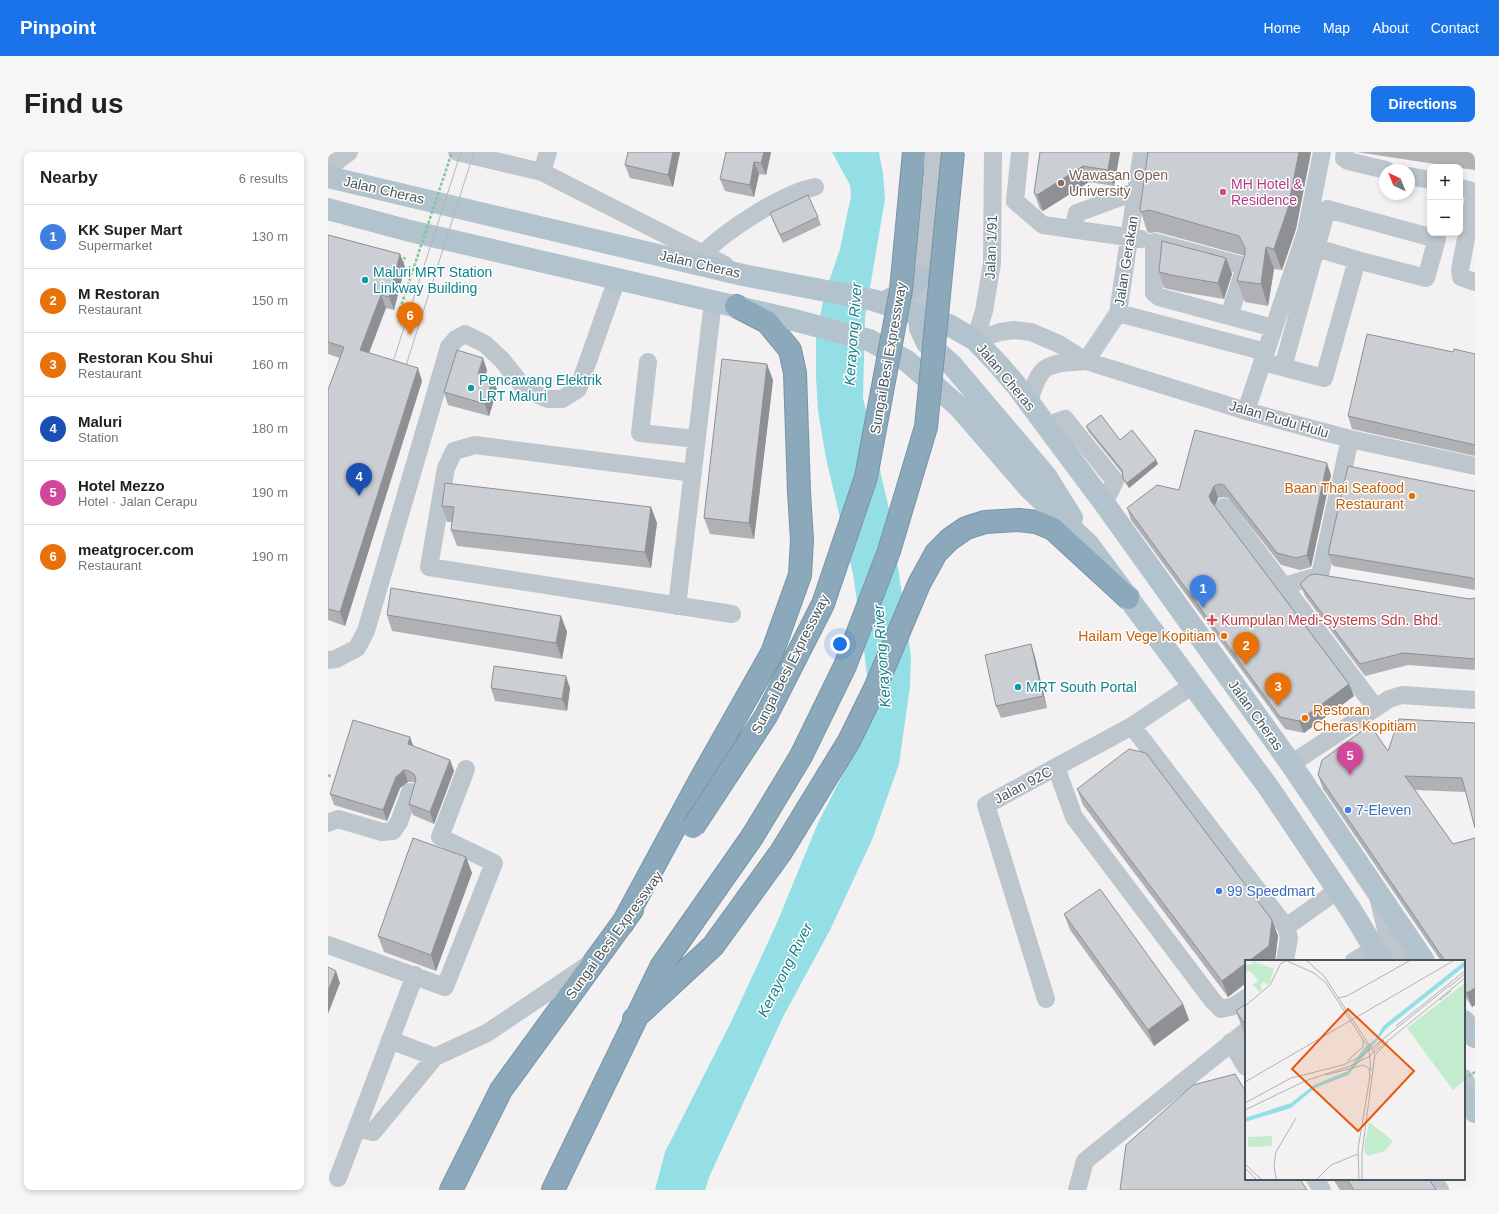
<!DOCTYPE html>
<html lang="en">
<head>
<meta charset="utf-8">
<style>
	body { margin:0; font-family:Arial,sans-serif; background:#f6f6f6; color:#202124 }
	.controls { position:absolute; right:12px; top:12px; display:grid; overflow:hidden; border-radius:8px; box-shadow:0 2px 6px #0003 }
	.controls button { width:36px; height:36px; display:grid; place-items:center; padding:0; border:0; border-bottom:1px solid #e0e0e0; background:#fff; color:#202124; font:20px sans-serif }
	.compass { position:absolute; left:1051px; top:12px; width:36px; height:36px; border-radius:50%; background:#fff; box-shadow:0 2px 6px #0003; rotate:317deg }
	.you { position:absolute; left:512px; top:492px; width:14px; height:14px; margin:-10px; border:3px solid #fff; border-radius:50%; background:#1a73e8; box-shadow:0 0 0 6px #1a73e833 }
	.badge { display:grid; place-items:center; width:26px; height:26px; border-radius:50%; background:#1a73e8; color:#fff; font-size:13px; font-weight:700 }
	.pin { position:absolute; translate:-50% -33px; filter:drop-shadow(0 1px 2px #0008) }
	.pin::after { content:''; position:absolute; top:21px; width:14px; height:12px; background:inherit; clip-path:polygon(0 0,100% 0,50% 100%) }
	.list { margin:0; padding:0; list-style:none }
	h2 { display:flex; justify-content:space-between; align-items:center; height:52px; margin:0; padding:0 16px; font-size:17px }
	h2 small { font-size:13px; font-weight:400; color:#757577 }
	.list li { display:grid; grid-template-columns:26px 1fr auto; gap:12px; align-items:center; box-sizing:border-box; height:64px; padding:0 16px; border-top:1px solid #e0e0e0 }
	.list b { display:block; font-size:15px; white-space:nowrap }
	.list p { margin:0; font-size:13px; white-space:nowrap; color:#757577 }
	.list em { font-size:13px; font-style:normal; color:#757577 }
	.map { position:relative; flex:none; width:1147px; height:1038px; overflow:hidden; border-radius:8px }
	header { display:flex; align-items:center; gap:24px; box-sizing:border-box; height:56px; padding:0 20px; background:#1a73e8; color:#fff }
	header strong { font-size:19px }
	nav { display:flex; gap:22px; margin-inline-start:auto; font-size:14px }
	.intro { display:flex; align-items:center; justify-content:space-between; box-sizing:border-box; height:96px; padding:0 24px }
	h1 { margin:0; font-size:28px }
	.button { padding:10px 18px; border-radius:8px; background:#1a73e8; color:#fff; font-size:14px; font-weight:700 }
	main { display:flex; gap:24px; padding:0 24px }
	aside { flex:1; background:#fff; border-radius:8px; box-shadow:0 2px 6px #0003 }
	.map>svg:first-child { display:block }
	.water { fill:#94dfe5 }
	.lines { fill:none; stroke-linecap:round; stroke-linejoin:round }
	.highway-casing { stroke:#7894a7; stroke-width:24 }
	.path { stroke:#7ec89a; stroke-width:2.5; stroke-dasharray:3 2; stroke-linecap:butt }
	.minor { stroke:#bdc6cc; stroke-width:18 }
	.major { stroke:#b2c3cd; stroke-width:22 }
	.highway { stroke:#8ca9bb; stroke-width:22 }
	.tram { stroke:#b3b7ba; stroke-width:1 }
	.highway-bridge-casing { stroke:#7894a7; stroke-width:24; stroke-linecap:butt }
	.path-bridge { stroke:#7ec89a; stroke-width:2.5; stroke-dasharray:3 2; stroke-linecap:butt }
	.highway-bridge { stroke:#8ca9bb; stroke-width:22 }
	.wall { fill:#afb1b5 }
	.shaded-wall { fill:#8e9093 }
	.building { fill:#cbced2; stroke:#8e9093 }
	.education-dot { fill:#8d6e63; stroke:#fff; stroke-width:1.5 }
	.hotel-dot { fill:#d1479c; stroke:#fff; stroke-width:1.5 }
	.culture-dot { fill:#0f9aa8; stroke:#fff; stroke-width:1.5 }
	.food-dot { fill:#e8710a; stroke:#fff; stroke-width:1.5 }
	.health-dot { fill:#e0444e; stroke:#fff; stroke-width:1.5 }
	.shop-dot { fill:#3f7fe0; stroke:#fff; stroke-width:1.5 }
	.labels { text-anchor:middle; stroke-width:3; stroke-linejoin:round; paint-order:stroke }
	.education-label { font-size:14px; fill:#785e54; stroke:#fff; text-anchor:start }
	.hotel-label { font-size:14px; fill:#b23c85; stroke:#fff; text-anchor:start }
	.street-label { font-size:14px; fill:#4a565c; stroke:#fff }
	.culture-label { font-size:14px; fill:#0d838f; stroke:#fff; text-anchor:start }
	.food-label { font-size:14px; fill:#c56008; stroke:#fff; text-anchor:end }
	.health-label { font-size:14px; fill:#be3a42; stroke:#fff; text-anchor:start }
	.shop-label { font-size:14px; fill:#366cbe; stroke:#fff; text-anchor:start }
	.water-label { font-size:15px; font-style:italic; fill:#17818b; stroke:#fff }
	.inset-road { fill:none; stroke:#afb3b5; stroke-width:1 }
	.view { fill:#e8590c; fill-opacity:0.15; stroke:#e8590c; stroke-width:2 }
	.inset-edge { fill:none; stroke:#4a565c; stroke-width:2 }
</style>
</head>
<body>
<header>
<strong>Pinpoint</strong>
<nav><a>Home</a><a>Map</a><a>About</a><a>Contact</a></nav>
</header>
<div class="intro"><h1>Find us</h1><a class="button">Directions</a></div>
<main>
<aside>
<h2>Nearby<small>6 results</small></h2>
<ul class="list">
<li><span class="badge" style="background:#3f7fe0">1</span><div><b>KK Super Mart</b><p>Supermarket</p></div><em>130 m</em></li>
<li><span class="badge" style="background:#e8710a">2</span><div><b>M Restoran</b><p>Restaurant</p></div><em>150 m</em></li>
<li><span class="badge" style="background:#e8710a">3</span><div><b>Restoran Kou Shui</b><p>Restaurant</p></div><em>160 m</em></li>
<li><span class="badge" style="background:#1a4fb4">4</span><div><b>Maluri</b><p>Station</p></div><em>180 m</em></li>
<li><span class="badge" style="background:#d1479c">5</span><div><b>Hotel Mezzo</b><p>Hotel · Jalan Cerapu</p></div><em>190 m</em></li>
<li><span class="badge" style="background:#e8710a">6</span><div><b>meatgrocer.com</b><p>Restaurant</p></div><em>190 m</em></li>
</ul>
</aside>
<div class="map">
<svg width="1147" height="1038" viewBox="0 0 1147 1038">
	<rect width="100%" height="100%" fill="#f3f1f1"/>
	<!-- water -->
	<path class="water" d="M 504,0 L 551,0 L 555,22 L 557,47 L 537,165 L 535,246 L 562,361 L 583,504 L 582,534 L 571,612 L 544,688 L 502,778 L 455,865 L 382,1023 L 377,1038 L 327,1038 L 337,1000 L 404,868 L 448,773 L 490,671 L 538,577 L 540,532 L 535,489 L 525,422 L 498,306 L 490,259 L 488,225 L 488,186 L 496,144 L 512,97 L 523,44 L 522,33 Z"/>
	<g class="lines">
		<!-- highway casing -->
		<g class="highway-casing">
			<path id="highway" d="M 582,42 L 586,0
				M 295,771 L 375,623 L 444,501 L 472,423 L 474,388 L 471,340 L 467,221 L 462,198 L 439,170 L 408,154
				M 306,867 L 385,794 L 453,700 L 521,589 L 548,534 L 591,432 L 608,401 L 622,387 L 638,376 L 657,370 L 691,368 L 708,370 L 725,377 L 800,446
				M 123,1038 L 173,938 L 304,758
				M 225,1038 L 333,815 L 424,685"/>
		</g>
		<!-- path -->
		<path class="path" d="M 74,112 L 77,105
			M 72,157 L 69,165 L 77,167 L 80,160
			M 0,623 L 4,625"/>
		<!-- minor -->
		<path class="minor" d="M 129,0 L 214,20 L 397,113
			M 692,0 L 687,49 L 715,73 L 813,87
			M 1017,0 L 1016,6 L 1020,9 L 1058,18
			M 0,16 L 21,0
			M 214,20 L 220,0
			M 1081,24 L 1102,28
			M 1132,36 L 1141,38 L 1146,45 L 1132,118 L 1133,125 L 1147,130
			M 745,77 L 749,61 L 809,39
			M 826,90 L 912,113 L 915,121 L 901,164 L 831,145 L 826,141 Z
			M 369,109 C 389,83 455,41 487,35
			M 790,161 L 938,200
			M 591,163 L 605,20 L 604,0
			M 901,164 L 946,176
			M 647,188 L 672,180 L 686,178 L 703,180 L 731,192 L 758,209 L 918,259 L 1022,287 L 1147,314
			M 647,188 L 656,159 L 664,111 L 665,0
			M 758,209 L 790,161 L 814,0
			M 320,210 L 312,281 L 369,287
			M 935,210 L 996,226 L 1029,108 L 1098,126 L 1109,87 L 999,57 L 988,96
			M 955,215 L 988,96 L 1029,108
			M 701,251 C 712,210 718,212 758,209
			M 918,259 L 978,80 L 994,0
			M 718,274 L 737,267 L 787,329 L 776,351
			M 365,321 L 147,293 L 126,299 L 118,316 L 101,415 L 404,462
			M 896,355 L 1047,555
			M 956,434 L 992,423 L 1022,287
			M 349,454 L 385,149
			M 0,508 L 8,507 L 29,496 L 38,479 L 121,195 L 128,187 L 137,182 L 157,192 L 174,208 L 198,238 L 220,247 L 234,247 L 250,237 L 289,127
			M 804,574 L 958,775 L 961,786 L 957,809
			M 963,612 L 1061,547 L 1074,543 L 1147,548
			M 728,615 L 746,665 L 885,849 L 893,857 L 906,854 L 918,846
			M 0,671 L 10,667 L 54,680 L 65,679 L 71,670 L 82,640
			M 1050,745 L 1060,785 L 1074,809
			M 958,775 L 1010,738
			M 0,793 L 117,835 L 166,711 L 112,685 L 138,617
			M 1026,809 L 1046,797
			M 718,847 L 658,653 L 804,574 L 865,533
			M 62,888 L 107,905 L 159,881 L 260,813
			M 903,890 L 918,915
			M 1136,926 L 1147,948
			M 29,976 L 45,980 L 107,905
			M 10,1026 L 87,823
			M 987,1027 L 994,1038
			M 1105,1027 L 1112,1038
			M 749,1038 L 757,1009 L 918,879"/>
		<!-- major -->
		<path class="major" d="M 0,25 L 415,123 L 545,148 L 621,173 L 647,188 L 670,212 L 688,233 L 776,351 L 963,612 L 1096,809
			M 0,57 L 82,79 L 462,167 L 541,188 L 579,209 L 631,255 L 701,336 L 761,393 L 941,636 L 1023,758 L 1054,809
			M 558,149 L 576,140 L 594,124
			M 591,163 L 592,176 L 599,191 L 624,213 L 718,324 L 744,366
			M 1136,869 L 1147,885
			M 1136,942 L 1147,960"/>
		<!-- highway -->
		<use href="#highway" class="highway"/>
		<!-- tram -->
		<path class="tram" d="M 62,219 L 133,0
			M 75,223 L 146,0"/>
		<!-- highway-bridge casing -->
		<g class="highway-bridge-casing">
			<path id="highway-bridge" d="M 365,675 L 438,564 L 495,452 L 538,325 L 573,138 L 582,42
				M 424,685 L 473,604 L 517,514 L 561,399 L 598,275 L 625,0"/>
		</g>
		<!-- path-bridge -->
		<path class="path-bridge" d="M 72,157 L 124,0
			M 1136,927 L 1147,920"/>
		<!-- highway-bridge -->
		<use href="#highway-bridge" class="highway-bridge"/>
	</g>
	<!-- wall -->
	<path class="wall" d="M 300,0 L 352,0 L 345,35 L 302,26 L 297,13 Z
		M 443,0 L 438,23 L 431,22 L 426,45 L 397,39 L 392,27 Z
		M 712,0 L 792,0 L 786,34 L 761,30 L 715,59 L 712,57 L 706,41 Z
		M 820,0 L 983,0 L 968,77 L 954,118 L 946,117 L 940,154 L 917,150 L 909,129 L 917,104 L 829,80 L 821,81 L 819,79 L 812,57 Z
		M 1028,0 L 1147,0 L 1147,18 L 1132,16 L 1132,15 L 1127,15 Z
		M 442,61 L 490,65 L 493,73 L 455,91 L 445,69 Z
		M 0,83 L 72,102 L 77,115 L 66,158 L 58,156 L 41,201 L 94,229 L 17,474 L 0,468 L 0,238 L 12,206 L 0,202 Z
		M 898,106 L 904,122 L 896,147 L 854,140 L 836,136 L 831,120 Z
		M 1125,200 L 1147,202 L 1147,304 L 1024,277 L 1020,264 Z
		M 159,218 L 158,224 L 165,226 L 169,238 L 161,264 L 120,253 L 116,240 Z
		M 445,228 L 426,387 L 382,382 L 376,366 Z
		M 758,274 L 792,288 L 828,308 L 830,312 L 801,336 L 797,331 L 794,321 L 760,279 Z
		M 867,278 L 1003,323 L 983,415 L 972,418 L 953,413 L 900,346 L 895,345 L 890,346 L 887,354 L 1021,532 L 1026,544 L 976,581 L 957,577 L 803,368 L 799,356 L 851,338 Z
		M 1140,338 L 1147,339 L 1147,438 L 1005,414 L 1000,402 Z
		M 114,354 L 323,355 L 329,371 L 323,416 L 129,394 L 123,378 L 124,370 L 119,370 Z
		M 972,432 L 1141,447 L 1147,446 L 1147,518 L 1080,513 L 1037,524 L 977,444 Z
		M 59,463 L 233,464 L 239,480 L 234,507 L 64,479 Z
		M 703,492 L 707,505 L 719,556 L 673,566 L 668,554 Z
		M 163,536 L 242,536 L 239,559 L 167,549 Z
		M 1147,571 L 1137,640 L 1087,638 L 1125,692 L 1147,686 L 1147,853 L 1144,855 L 1136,843 L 1136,809 L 1113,809 L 995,637 L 990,623 Z
		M 86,595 L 122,608 L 126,619 L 106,672 L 85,663 L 81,652 L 87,631 L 85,630 L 80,630 L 72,636 L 59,669 L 6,653 L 2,642 Z
		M 749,637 L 944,768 L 950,784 L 947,809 L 918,809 L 918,831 L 900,845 L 755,653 Z
		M 138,705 L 144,721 L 108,819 L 56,800 L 50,784 Z
		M 736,762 L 855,852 L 861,868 L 826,894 L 742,778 Z
		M 918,852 L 918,887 L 908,859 Z
		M 1005,1027 L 1101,1027 L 1108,1038 L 1012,1038 Z"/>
	<!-- shaded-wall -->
	<path class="shaded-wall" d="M 345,0 L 352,0 L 345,35 L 340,23 Z
		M 436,0 L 443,0 L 438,23 L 433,11 Z
		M 783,0 L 792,0 L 786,34 L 780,18 Z
		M 971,0 L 983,0 L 968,77 L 954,118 L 946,97 Z
		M 426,10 L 431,22 L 426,45 L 422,33 Z
		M 755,14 L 761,30 L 715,59 L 709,43 Z
		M 938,95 L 946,117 L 940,154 L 933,132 Z
		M 72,102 L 77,115 L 66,158 L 61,145 Z
		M 898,106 L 904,122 L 896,147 L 890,131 Z
		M 53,143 L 58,156 L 37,211 L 32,198 Z
		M 155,206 L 159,218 L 154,234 L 150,222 Z
		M 439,212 L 445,228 L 426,387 L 421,371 Z
		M 90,216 L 94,229 L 17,474 L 12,460 Z
		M 165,226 L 169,238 L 161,264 L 157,252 Z
		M 828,308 L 830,312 L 801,336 L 799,331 Z
		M 999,311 L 1003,323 L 983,415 L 979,403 Z
		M 886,334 L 890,346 L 886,356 L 881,344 Z
		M 323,355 L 329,371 L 323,416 L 317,400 Z
		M 233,464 L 239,480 L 234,507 L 228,491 Z
		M 703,492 L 707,505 L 719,556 L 715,544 Z
		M 238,524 L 242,536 L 239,559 L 234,547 Z
		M 1021,532 L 1026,544 L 976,581 L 971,569 Z
		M 82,585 L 86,596 L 80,592 Z
		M 122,608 L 126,619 L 106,672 L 102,660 Z
		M 76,618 L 80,630 L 72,636 L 59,669 L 55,658 L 68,625 Z
		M 138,705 L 144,721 L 108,819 L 103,803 Z
		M 944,768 L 950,784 L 947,809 L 921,809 Z
		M 918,811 L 918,831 L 900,845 L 894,829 Z
		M 8,819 L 12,831 L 0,862 L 0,839 Z
		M 1147,836 L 1147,853 L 1144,855 L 1139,841 Z
		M 855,852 L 861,868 L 826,894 L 820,878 Z"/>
	<!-- building -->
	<path class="building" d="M 300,0 L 345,0 L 340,23 L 297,13 Z
		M 398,0 L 436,0 L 433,11 L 426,10 L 422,33 L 392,27 Z
		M 712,0 L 783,0 L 780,18 L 755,14 L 709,43 L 706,41 Z
		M 820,0 L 971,0 L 960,56 L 946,97 L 938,95 L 933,132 L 909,129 L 917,102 L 917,96 L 911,84 L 821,58 L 813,60 L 812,57 Z
		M 480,43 L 490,65 L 452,83 L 442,61 Z
		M 0,83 L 72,102 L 61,145 L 53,143 L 32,198 L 90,216 L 12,460 L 0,457 L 0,238 L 16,195 L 0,190 Z
		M 834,89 L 898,106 L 890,131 L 848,124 L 831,120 Z
		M 1039,182 L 1125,200 L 1126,197 L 1147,202 L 1147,293 L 1020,264 Z
		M 129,198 L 155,206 L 150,222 L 165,226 L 157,252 L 116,240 Z
		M 394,207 L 439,212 L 421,371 L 376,366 Z
		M 773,263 L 792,288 L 804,278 L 828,308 L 799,331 L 795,327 L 794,318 L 758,274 Z
		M 867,278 L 999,311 L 979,403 L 968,406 L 949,401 L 896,333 L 891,332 L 886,334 L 881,344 L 883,349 L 1021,532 L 971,569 L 952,565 L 799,356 L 829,333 L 851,338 Z
		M 1020,314 L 1140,338 L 1147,339 L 1147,428 L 1144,426 L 1000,402 Z
		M 117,331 L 323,355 L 317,400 L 123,378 L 126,355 L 114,354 Z
		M 988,422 L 1141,447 L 1147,446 L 1147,507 L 1075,501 L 1032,512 L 972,432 L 982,423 Z
		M 63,436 L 233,464 L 228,491 L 59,463 Z
		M 703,492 L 715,544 L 668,554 L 657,503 Z
		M 166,514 L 238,524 L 234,547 L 163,536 Z
		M 1071,567 L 1147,571 L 1147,676 L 1134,626 L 1077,624 L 1125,692 L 1147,686 L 1147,836 L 1139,841 L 1136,836 L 1136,809 L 1117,809 L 990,623 L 994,608 L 1042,573 L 1060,599 Z
		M 25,568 L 82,585 L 80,592 L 122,608 L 102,660 L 81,652 L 88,627 L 86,622 L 81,619 L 76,618 L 68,625 L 55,658 L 2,642 Z
		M 801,597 L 818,601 L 944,768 L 941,794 L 921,809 L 918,809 L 918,811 L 894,829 L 749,637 Z
		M 85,686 L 138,705 L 103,803 L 50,784 Z
		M 772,737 L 855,852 L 820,878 L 736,762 Z
		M 0,815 L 8,819 L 0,839 Z
		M 918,852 L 918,874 L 908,859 Z
		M 907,922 L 918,940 L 918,1027 L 972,1027 L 979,1038 L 792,1038 L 798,993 L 865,933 Z
		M 1019,1027 L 1101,1027 L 1108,1038 L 1026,1038 Z"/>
	<!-- markers -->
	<circle class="education-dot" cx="733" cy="31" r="4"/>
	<circle class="hotel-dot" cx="895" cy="40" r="4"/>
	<g class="culture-dot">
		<circle cx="37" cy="128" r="4"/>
		<circle cx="143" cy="236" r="4"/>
		<circle cx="690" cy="535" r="4"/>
	</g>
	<g class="food-dot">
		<circle cx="1084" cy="344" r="4"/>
		<circle cx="896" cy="484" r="4"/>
		<circle cx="977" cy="566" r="4"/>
	</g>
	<path class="health-dot" d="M882 462h4v4h4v4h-4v4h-4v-4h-4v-4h4z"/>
	<g class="shop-dot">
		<circle cx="1020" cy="658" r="4"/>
		<circle cx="891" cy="739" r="4"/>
	</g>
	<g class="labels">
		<!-- education labels -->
		<g class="education-label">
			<text x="741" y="28">Wawasan Open<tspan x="741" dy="16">University</tspan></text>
		</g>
		<!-- hotel labels -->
		<g class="hotel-label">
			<text x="903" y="37">MH Hotel &amp;<tspan x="903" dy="16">Residence</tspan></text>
		</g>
		<!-- street labels -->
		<g class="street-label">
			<text transform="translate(56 38) rotate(13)" y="5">Jalan Cheras</text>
			<text transform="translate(663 95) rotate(-88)" y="5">Jalan 1/91</text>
			<text transform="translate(798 109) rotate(-81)" y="5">Jalan Gerakan</text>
			<text transform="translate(372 112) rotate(13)" y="5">Jalan Cheras</text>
			<text transform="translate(560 206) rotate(-80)" y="5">Sungai Besi Expressway</text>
			<text transform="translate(678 225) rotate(50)" y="5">Jalan Cheras</text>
			<text transform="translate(951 267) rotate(16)" y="5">Jalan Pudu Hulu</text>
			<text transform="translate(462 512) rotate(-63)" y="5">Sungai Besi Expressway</text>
			<text transform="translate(928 563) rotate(54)" y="5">Jalan Cheras</text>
			<text transform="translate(695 633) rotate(-28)" y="5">Jalan 92C</text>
			<text transform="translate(286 783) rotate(-54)" y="5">Sungai Besi Expressway</text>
		</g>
		<!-- culture labels -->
		<g class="culture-label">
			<text x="45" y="125">Maluri MRT Station<tspan x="45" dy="16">Linkway Building</tspan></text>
			<text x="151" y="233">Pencawang Elektrik<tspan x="151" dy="16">LRT Maluri</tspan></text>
			<text x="698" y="540">MRT South Portal</text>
		</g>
		<!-- food labels -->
		<g class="food-label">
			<text x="1076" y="341">Baan Thai Seafood<tspan x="1076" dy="16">Restaurant</tspan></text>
			<text x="888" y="489">Hailam Vege Kopitiam</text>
			<text x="985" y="563" text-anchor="start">Restoran<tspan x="985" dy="16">Cheras Kopitiam</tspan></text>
		</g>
		<!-- health labels -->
		<g class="health-label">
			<text x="893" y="473">Kumpulan Medi-Systems Sdn. Bhd.</text>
		</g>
		<!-- shop labels -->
		<g class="shop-label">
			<text x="1028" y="663">7-Eleven</text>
			<text x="899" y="744">99 Speedmart</text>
		</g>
		<!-- water labels -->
		<g class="water-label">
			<text transform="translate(525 182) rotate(-86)" y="5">Kerayong River</text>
			<text transform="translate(554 504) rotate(-94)" y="5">Kerayong River</text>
			<text transform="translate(457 818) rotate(-63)" y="5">Kerayong River</text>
		</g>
	</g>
	<!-- overview -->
	<g transform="translate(917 808)">
		<rect width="220" height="220" fill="#f3f1f1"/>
		<path d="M 8,1 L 29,9 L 25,22 L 22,25 L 19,22 L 15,25 L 17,28 L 15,32 L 8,25 L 13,20 L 5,11 L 0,12 L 0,5 L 8,4 ZM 220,23 L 220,120 L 208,130 L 162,68 ZM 124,162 L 148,181 L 140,191 L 123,196 L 120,193 L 119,187 ZM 27,176 L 27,186 L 3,187 L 3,177 Z" fill="#c3ecce"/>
		<path d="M 220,1 L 220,6 L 142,68 L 103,115 L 70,128 L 46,148 L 0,162 L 0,158 L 46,143 L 69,125 L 103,111 L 119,88 L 131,79 L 138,66 Z" fill="#94dfe5"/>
		<path class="inset-road" d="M 42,1 L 69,13 L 81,23 L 124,89 L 126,111M 62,1 L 79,16 L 130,94 L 117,193 L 117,219M 204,27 L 220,14M 93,38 L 102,36 L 164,1M 195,40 L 206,31M 0,46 L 25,25 L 36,3 L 41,1M 151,66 L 220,11M 128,90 L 139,80M 131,94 L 143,82M 102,101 L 118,87 L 118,80M 81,115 L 118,105 L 124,108 L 125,118M 0,122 L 208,1M 0,143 L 46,118 L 98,105 L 117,96 L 204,26M 0,150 L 60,121 L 105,106 L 123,97 L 220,18M 0,204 L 16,219M 0,208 L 11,219M 31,219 L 29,205 L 31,192 L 51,158M 72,219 L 86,205 L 113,194M 114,219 L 113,189 L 125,116"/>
		<path class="view" d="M 103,49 L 169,111 L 113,171 L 47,109 Z"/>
		<rect width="220" height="220" class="inset-edge"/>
	</g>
</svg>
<div class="controls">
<button>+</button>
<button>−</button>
</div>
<svg class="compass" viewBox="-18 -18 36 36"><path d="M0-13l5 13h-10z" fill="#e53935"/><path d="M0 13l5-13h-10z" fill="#757577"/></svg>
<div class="you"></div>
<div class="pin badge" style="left:875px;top:456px;background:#3f7fe0">1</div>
<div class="pin badge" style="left:918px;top:513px;background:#e8710a">2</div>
<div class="pin badge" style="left:950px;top:554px;background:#e8710a">3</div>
<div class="pin badge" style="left:31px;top:344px;background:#1a4fb4">4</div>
<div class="pin badge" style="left:1022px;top:623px;background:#d1479c">5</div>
<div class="pin badge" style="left:82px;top:183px;background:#e8710a">6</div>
</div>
</main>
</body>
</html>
